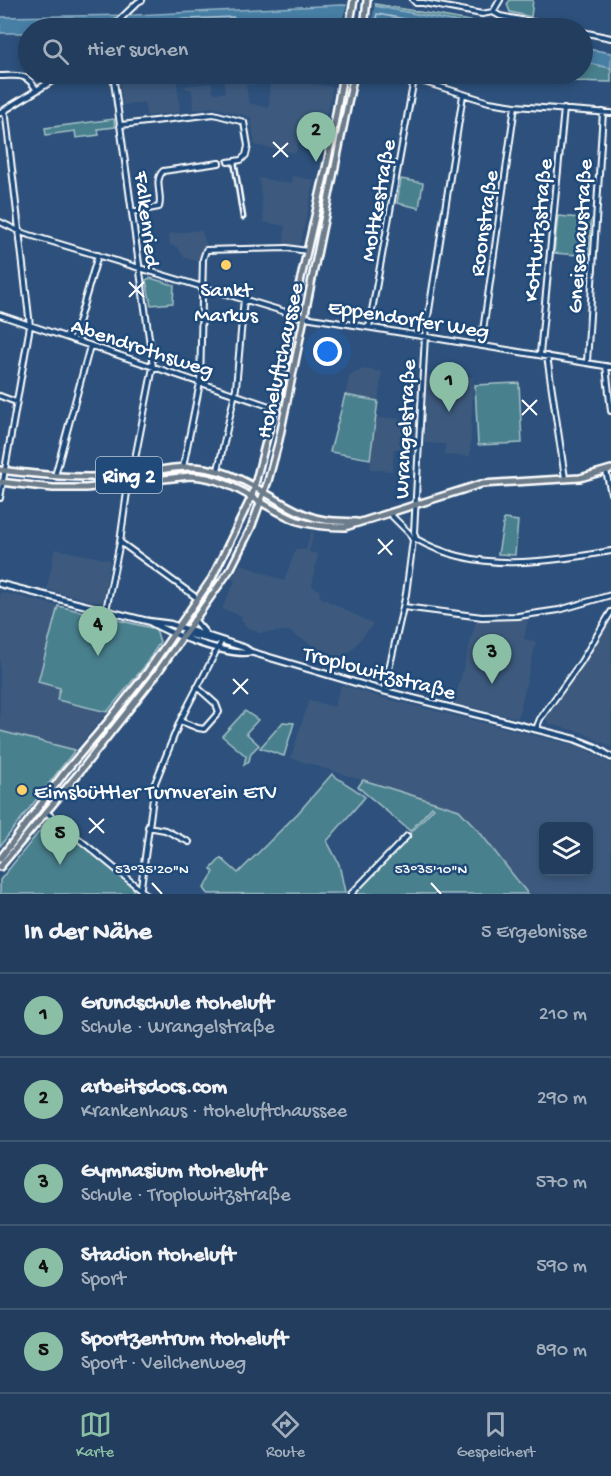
<!DOCTYPE html>
<html lang="de">
<head>
<meta charset="utf-8">
<style>
	body { margin:0; font-family:"Gochi Hand",sans-serif; background:#2e4866; color:#f1f3f6 }
	.controls { position:absolute; right:18px; bottom:18px; display:grid; overflow:hidden; border-radius:9px; box-shadow:0 3px 9px #0003 }
	.controls button { width:54px; height:54px; display:grid; place-items:center; padding:0; border:0; border-bottom:2px solid #3f5672; background:#223d5d; color:#f1f3f6; font:30px sans-serif }
	.you { position:absolute; left:328px; top:352px; width:21px; height:21px; margin:-15px; border:4px solid #fff; border-radius:50%; background:#1a73e8; box-shadow:0 0 0 9px #1a73e833 }
	.badge { display:grid; place-items:center; width:39px; height:39px; border-radius:50%; background:#8abfa5; color:#111; font-size:20px; font-weight:700 }
	.pin { position:absolute; translate:-50% -50px; filter:drop-shadow(0 2px 3px #0008) }
	.pin::after { content:''; position:absolute; top:32px; width:21px; height:18px; background:inherit; clip-path:polygon(0 0,100% 0,50% 100%) }
	.list { margin:0; padding:0; list-style:none }
	h2 { display:flex; justify-content:space-between; align-items:center; height:78px; margin:0; padding:0 24px; font-size:26px }
	h2 small { font-size:20px; font-weight:400; color:#a2aebc }
	.list li { display:grid; grid-template-columns:39px 1fr auto; gap:18px; align-items:center; box-sizing:border-box; height:84px; padding:0 24px; border-top:2px solid #3f5672 }
	.list b { display:block; font-size:22px; white-space:nowrap }
	.list p { margin:0; font-size:20px; white-space:nowrap; color:#a2aebc }
	.list em { font-size:20px; font-style:normal; color:#a2aebc }
	.icon { flex:none; width:33px; height:33px; fill:none; stroke:currentColor; stroke-width:2; stroke-linecap:round; stroke-linejoin:round }
	.map { position:relative; flex:none; width:611px; height:894px; overflow:hidden }
	.search { position:absolute; background:#223d5d; box-shadow:0 3px 9px #0003; left:18px; right:18px; top:18px; height:66px; display:flex; align-items:center; gap:15px; box-sizing:border-box; padding:0 21px; border-radius:33px; color:#a2aebc; font-size:22px }
	.sheet { height:498px; background:#223d5d }
	nav { display:flex; justify-content:space-around; align-items:center; box-sizing:border-box; height:84px; border-top:2px solid #3f5672; background:#223d5d; font-size:16px; color:#a2aebc }
	nav a { display:grid; justify-items:center; gap:3px }
	nav .on { color:#8abfa5 }
	.map>svg:first-child { display:block }
	.built { fill:#3e5a7e; fill-rule:evenodd }
	.green { fill:#4a808e; stroke:#a4c0c6; stroke-width:1.5 }
	.water { fill:#477ea4; stroke:#91b2c8; stroke-width:1.5 }
	.pier { fill:#2d517c }
	.lines { fill:none; stroke-linecap:round; stroke-linejoin:round }
	.shore { stroke:#b5cbdb; stroke-width:1.5 }
	.pedestrian-casing { stroke:#fff; stroke-width:7 }
	.minor-casing { stroke:#fff; stroke-width:8 }
	.tertiary-casing { stroke:#fff; stroke-width:9 }
	.primary-casing { stroke:#fff; stroke-width:10 }
	.pedestrian { stroke:#1f4a7a; stroke-width:2 }
	.minor { stroke:#1f4a7a; stroke-width:4 }
	.tertiary { stroke:#1f4a7a; stroke-width:4.5 }
	.primary { stroke:#6d7d8c; stroke-width:5 }
	.ticks { fill:none; stroke:#fff; stroke-width:2 }
	.poi-dot { fill:#ffd166; stroke:#1f4a7a; stroke-width:2 }
	.labels { text-anchor:middle; stroke-width:5; stroke-linejoin:round; paint-order:stroke }
	.shield { fill:#1f4a7a; stroke:#bcc9d7; stroke-width:1.5 }
	.shield-label { font-size:21px; font-weight:bold; fill:#fff }
	.street-label { font-size:22px; fill:#fff; stroke:#1f4a7a }
	.poi-label { font-size:22px; fill:#fff; stroke:#1f4a7a }
	.ticks-label { font-size:15px; text-anchor:middle; fill:#fff; stroke:#1f4a7a; stroke-width:5; stroke-linejoin:round; paint-order:stroke }
</style>
</head>
<body>
<div class="map">
<svg width="611" height="894" viewBox="0 0 611 894">
	<rect width="100%" height="100%" fill="#2d517c"/>
	<filter id="ink" filterUnits="userSpaceOnUse"><feTurbulence type="fractalNoise" baseFrequency=".0167" numOctaves="2"/><feDisplacementMap in="SourceGraphic" scale="12" xChannelSelector="R" yChannelSelector="G"/><feConvolveMatrix kernelMatrix="1 2 1 2 8 2 1 2 1" color-interpolation-filters="sRGB"/></filter>
	<g filter="url(#ink)">
		<!-- built -->
		<path class="built" d="M 133,74 L 176,74 L 180,112 L 147,116 L 144,102 L 123,105 L 120,81 L 132,80 Z
			M 223,74 L 256,74 L 257,85 L 246,85 L 249,103 L 269,108 L 270,74 L 294,74 L 293,81 L 333,87 L 327,114 L 303,119 L 296,153 L 255,145 L 251,117 L 213,107 L 194,110 L 192,90 L 185,88 L 185,86 L 212,83 L 213,93 L 225,93 Z
			M 292,176 L 314,180 L 301,242 L 296,246 L 284,246 L 285,226 L 264,222 L 259,178 L 291,184 Z
			M 201,230 L 207,246 L 201,251 L 200,262 L 185,258 L 177,247 L 170,245 L 169,234 Z
			M 364,369 L 382,372 L 378,401 L 345,395 L 350,375 Z
			M 428,375 L 473,377 L 470,456 L 445,455 L 445,444 L 424,443 Z
			M 375,418 L 415,419 L 413,450 L 394,449 L 392,471 L 370,469 Z
			M 311,531 L 314,532 L 309,552 L 318,554 L 312,586 L 319,590 L 320,597 L 373,624 L 334,671 L 330,669 L 332,665 L 329,659 L 316,651 L 314,646 L 288,631 L 257,633 L 257,631 L 244,626 L 245,623 L 241,621 L 242,616 L 222,609 L 235,581 L 231,579 L 241,564 L 284,581 L 296,549 L 306,550 Z
			M 55,549 L 110,560 L 103,601 L 100,603 L 47,589 Z
			M 0,592 L 58,606 L 38,682 L 60,688 L 57,700 L 107,712 L 75,750 L 0,731 Z
			M 528,619 L 524,639 L 536,642 L 518,718 L 454,703 L 476,621 Z
			M 611,620 L 611,747 L 581,732 L 549,724 L 546,717 L 580,669 Z
			M 341,685 L 379,697 L 581,747 L 611,764 L 611,894 L 528,894 L 478,830 L 459,810 L 291,758 L 309,700 L 334,707 ZM 544,826 L 588,826 L 588,872 L 544,872 Z"/>
		<!-- green -->
		<path class="green" d="M 510,0 L 533,0 L 531,17 L 510,12 L 507,4 Z
			M 375,4 L 387,6 L 508,28 L 487,28 L 375,6 Z
			M 334,20 L 342,20 L 341,28 L 185,28 Z
			M 583,62 L 611,68 L 611,82 L 519,80 L 487,74 L 582,74 Z
			M 114,119 L 115,127 L 98,129 L 99,135 L 76,138 L 75,131 L 46,135 L 45,128 Z
			M 401,179 L 423,183 L 419,208 L 397,203 Z
			M 558,216 L 591,219 L 589,256 L 554,253 Z
			M 150,278 L 174,285 L 173,303 L 151,305 L 146,280 Z
			M 519,383 L 522,443 L 478,445 L 475,385 Z
			M 345,395 L 378,401 L 370,459 L 330,452 Z
			M 504,519 L 518,521 L 515,555 L 498,554 Z
			M 58,606 L 156,629 L 160,642 L 144,667 L 107,712 L 57,700 L 60,688 L 38,682 Z
			M 245,711 L 258,720 L 246,733 L 259,745 L 251,753 L 249,761 L 244,765 L 246,756 L 222,736 Z
			M 283,722 L 294,723 L 284,756 L 260,748 Z
			M 0,731 L 75,750 L 0,846 Z
			M 332,774 C 343,783 355,788 365,797 L 327,841 L 339,864 L 345,892 L 347,893 L 208,894 L 204,888 L 214,872 L 211,869 L 221,858 L 238,873 L 298,813 Z
			M 363,780 L 459,810 L 478,830 L 528,894 L 353,894 L 434,808 L 432,807 L 410,831 L 358,787 Z
			M 50,818 L 133,886 L 134,894 L 0,894 L 0,880 Z"/>
		<!-- water -->
		<path class="water" d="M 341,5 L 375,6 L 487,28 L 386,28 L 372,23 L 342,20 L 185,28 L 28,28 L 28,33 L 0,33 L 0,17 L 135,15 Z
			M 582,48 L 611,53 L 611,68 L 583,62 Z"/>
		<!-- pier -->
		<path class="pier" d="M 348,2 L 375,4 L 371,26 L 341,23 Z"/>
		<g class="lines">
			<!-- shore -->
			<path class="shore" d="M 123,22 L 233,17 L 236,20 L 234,28
				M 32,28 L 30,25 L 33,23 L 113,22
				M 140,28 L 223,25 L 226,28
				M 385,28 L 384,22 L 376,18 L 377,14 L 456,28"/>
			<!-- pedestrian casing -->
			<g class="pedestrian-casing">
				<path id="pedestrian" d="M 234,161 L 243,217"/>
			</g>
			<!-- minor casing -->
			<g class="minor-casing">
				<path id="minor" d="M 413,0 L 416,3 L 423,3 L 482,14 L 493,12 L 500,16 L 563,28
					M 493,12 L 500,0
					M 111,28 L 138,2 L 142,0
					M 582,32 L 611,38
					M 113,74 L 153,367 L 132,474
					M 397,74 L 408,76
					M 0,76 C 18,76 25,72 36,89
					M 405,76 L 489,102 L 515,106 L 611,113
					M 121,125 L 214,114 L 244,122 L 248,146 L 246,155 L 241,160 L 228,162
					M 132,212 L 159,207 C 163,195 153,181 163,171 L 219,163
					M 0,222 L 23,233 L 299,316 L 611,367
					M 0,315 L 275,408
					M 369,327 L 414,79
					M 73,340 L 98,255
					M 481,345 L 515,106
					M 540,354 L 564,109
					M 547,356 L 565,478
					M 587,362 L 603,112
					M 606,366 L 611,411
					M 0,396 L 16,402
					M 183,467 L 200,383 L 203,259 L 206,250 L 287,248 L 307,251
					M 218,470 L 236,388 L 244,298
					M 606,471 L 611,493
					M 55,476 L 90,346
					M 0,498 L 30,326 L 6,117 L 3,111
					M 390,514 L 409,533 L 413,540
					M 416,539 L 414,532 L 425,336 L 463,95
					M 416,539 C 477,574 546,562 611,551
					M 120,542 L 197,598
					M 404,607 L 482,617 L 518,616 L 559,610 L 611,595
					M 106,610 L 120,542 L 128,485
					M 384,691 L 406,594 L 413,540
					M 180,721 L 198,728 L 204,729 L 219,712 L 216,704 L 197,687
					M 536,729 L 540,719 L 581,662 L 611,612
					M 46,812 L 146,894
					M 148,827 L 165,830 L 189,842
					M 140,894 L 155,783 L 180,721 L 221,642
					M 351,894 L 407,836"/>
			</g>
			<!-- tertiary casing -->
			<g class="tertiary-casing">
				<path id="tertiary" d="M 0,113 L 63,74
					M 0,584 L 147,621 L 170,624 L 245,648 L 251,652 L 384,691 L 575,739 L 595,747 L 611,757
					M 194,620 L 206,634
					M 148,621 C 168,633 229,657 251,652
					M 183,633 L 216,641"/>
			</g>
			<!-- primary casing -->
			<g class="primary-casing">
				<path id="primary" d="M 349,28 L 354,0
					M 364,28 L 367,0
					M 0,470 C 40,475 78,479 118,476 C 146,474 176,464 204,468 C 243,473 272,501 307,515 C 323,522 340,521 357,522
					M 0,482 L 53,488 L 86,488 L 190,476 C 232,477 261,507 298,521 C 314,526 329,527 345,527 L 481,484 L 580,478 L 611,469
					M 0,859 L 65,772 L 110,719 L 148,671 L 212,578 L 252,496 L 281,383 L 296,300 L 328,159 L 343,74
					M 0,867 L 78,774 L 153,679 L 231,568 L 251,528 L 268,481 L 279,440 L 354,74"/>
			</g>
			<!-- pedestrian -->
			<use href="#pedestrian" class="pedestrian"/>
			<!-- minor -->
			<use href="#minor" class="minor"/>
			<!-- tertiary -->
			<use href="#tertiary" class="tertiary"/>
			<!-- primary -->
			<use href="#primary" class="primary"/>
		</g>
	</g>
	<!-- ticks -->
	<path class="ticks" d="M 273,142 L 288,157M 273,157 L 288,143M 129,282 L 144,297M 129,297 L 144,282M 522,400 L 537,415M 522,415 L 537,400M 378,539 L 392,555M 378,554 L 393,540M 233,679 L 248,694M 233,694 L 248,679M 89,818 L 104,833M 89,833 L 104,819M 152,883 L 162,894M 431,883 L 441,894"/>
	<!-- markers -->
	<g class="poi-dot">
		<circle cx="226" cy="265" r="6"/>
		<circle cx="22" cy="790" r="6"/>
	</g>
	<g class="labels">
		<!-- shield labels -->
		<rect class="shield" x="96" y="457" width="66" height="36" rx="4.5"/>
		<g class="shield-label">
			<text x="129" y="482">Ring 2</text>
		</g>
		<!-- street labels -->
		<g class="street-label">
			<text transform="translate(376 200) rotate(-80)" y="8">Moltkestraße</text>
			<text transform="translate(149 219) rotate(83)" y="8">Falkenried</text>
			<text transform="translate(482 223) rotate(-82)" y="8">Roonstraße</text>
			<text transform="translate(536 230) rotate(-84)" y="8">Kottwitzstraße</text>
			<text transform="translate(578 236) rotate(-86)" y="8">Gneisenaustraße</text>
			<text transform="translate(409 317) rotate(9)" y="8">Eppendorfer Weg</text>
			<text transform="translate(143 346) rotate(18)" y="8">Abendrothsweg</text>
			<text transform="translate(278 360) rotate(-78)" y="8">Hoheluftchaussee</text>
			<text transform="translate(403 429) rotate(-87)" y="8">Wrangelstraße</text>
			<text transform="translate(380 671) rotate(15)" y="8">Troplowitzstraße</text>
		</g>
		<!-- poi labels -->
		<g class="poi-label">
			<text x="226" y="296">Sankt<tspan x="226" dy="25">Markus</tspan></text>
			<text x="34" y="798" text-anchor="start">Eimsbüttler Turnverein ETV</text>
		</g>
	</g>
	<g class="ticks-label">
		<text x="152" y="873">53°35'20"N</text>
		<text x="431" y="873">53°35'10"N</text>
	</g>
</svg>
<div class="controls">
<button><svg class="icon" aria-label="layers" viewBox="0 0 24 24"><path d="M12 4l9 5-9 5-9-5zM3 14l9 5 9-5"/></svg></button>
</div>
<div class="you"></div>
<div class="pin badge" style="left:449px;top:412px">1</div>
<div class="pin badge" style="left:316px;top:162px">2</div>
<div class="pin badge" style="left:492px;top:684px">3</div>
<div class="pin badge" style="left:98px;top:656px">4</div>
<div class="pin badge" style="left:60px;top:865px">5</div>
<div class="search"><svg class="icon" aria-label="search" viewBox="0 0 24 24"><circle cx="10" cy="10" r="6"/><path d="M15 15l6 6"/></svg>Hier suchen</div>
</div>
<section class="sheet">
<h2>In der Nähe<small>5 Ergebnisse</small></h2>
<ul class="list">
<li><span class="badge">1</span><div><b>Grundschule Hoheluft</b><p>Schule · Wrangelstraße</p></div><em>210 m</em></li>
<li><span class="badge">2</span><div><b>arbeitsdocs.com</b><p>Krankenhaus · Hoheluftchaussee</p></div><em>290 m</em></li>
<li><span class="badge">3</span><div><b>Gymnasium Hoheluft</b><p>Schule · Troplowitzstraße</p></div><em>570 m</em></li>
<li><span class="badge">4</span><div><b>Stadion Hoheluft</b><p>Sport</p></div><em>590 m</em></li>
<li><span class="badge">5</span><div><b>Sportzentrum Hoheluft</b><p>Sport · Veilchenweg</p></div><em>890 m</em></li>
</ul>
</section>
<nav>
<a class="on"><svg class="icon" aria-label="map" viewBox="0 0 24 24"><path d="M3 6l6-2 6 2 6-2v14l-6 2-6-2-6 2zM9 4v14M15 6v14"/></svg>Karte</a>
<a><svg class="icon" aria-label="directions" viewBox="0 0 24 24"><path d="M12 3l9 9-9 9-9-9zM9 14v-3h6M13 9l2 2-2 2"/></svg>Route</a>
<a><svg class="icon" aria-label="saved" viewBox="0 0 24 24"><path d="M7 4h10v16l-5-4-5 4z"/></svg>Gespeichert</a>
</nav>
</body>
</html>
